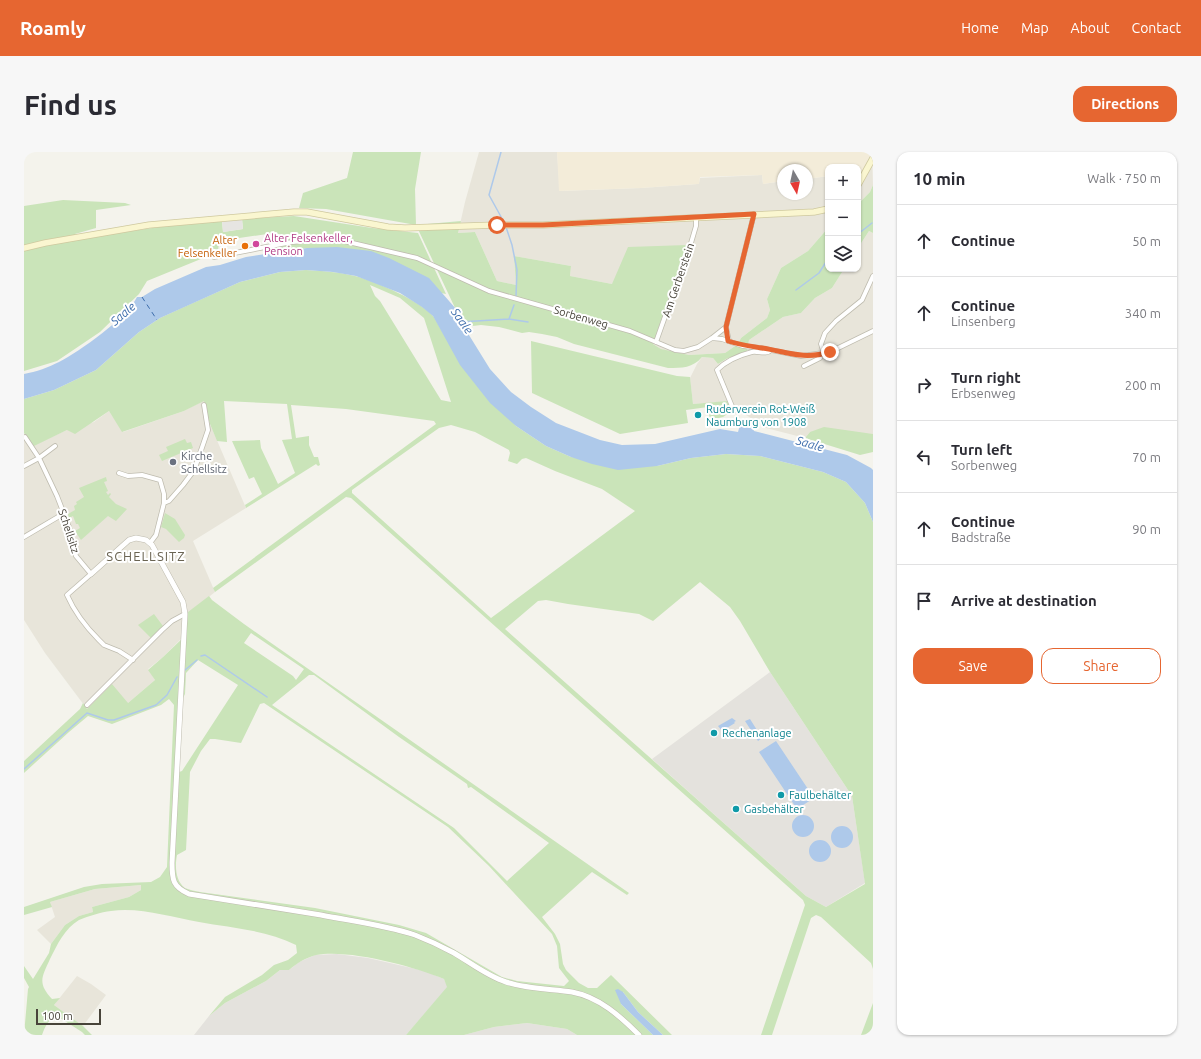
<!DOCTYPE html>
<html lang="en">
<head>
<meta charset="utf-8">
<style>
	body { margin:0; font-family:Ubuntu,sans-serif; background:#f7f7f7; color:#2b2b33 }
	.controls { position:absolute; right:12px; top:12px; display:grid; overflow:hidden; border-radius:8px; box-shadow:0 1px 3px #0004 }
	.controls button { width:36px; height:36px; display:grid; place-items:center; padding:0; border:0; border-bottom:1px solid #e1e1e2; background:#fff; color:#2b2b33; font:20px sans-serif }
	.compass { position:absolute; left:753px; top:12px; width:36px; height:36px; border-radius:50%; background:#fff; box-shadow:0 1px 3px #0004; rotate:171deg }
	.scale { position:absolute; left:12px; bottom:10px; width:65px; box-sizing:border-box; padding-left:4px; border:2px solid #48443a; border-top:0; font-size:11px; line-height:14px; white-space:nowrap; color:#48443a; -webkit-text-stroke:3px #fff; paint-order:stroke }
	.stop { position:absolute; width:12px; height:12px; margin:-9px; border:3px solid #e66631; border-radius:50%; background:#fff }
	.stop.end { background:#e66631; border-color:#fff; box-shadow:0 1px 4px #0008 }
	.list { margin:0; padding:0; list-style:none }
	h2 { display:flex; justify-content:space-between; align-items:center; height:52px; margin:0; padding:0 16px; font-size:17px }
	h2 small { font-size:13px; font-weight:400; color:#7c7c81 }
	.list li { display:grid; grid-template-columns:26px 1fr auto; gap:12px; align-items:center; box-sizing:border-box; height:72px; padding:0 16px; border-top:1px solid #e1e1e2 }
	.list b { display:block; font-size:15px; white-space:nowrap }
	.list p { margin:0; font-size:13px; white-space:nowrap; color:#7c7c81 }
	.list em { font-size:13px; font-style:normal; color:#7c7c81 }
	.actions { display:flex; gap:8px; padding:12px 16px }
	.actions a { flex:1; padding:9px 0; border:1px solid #e66631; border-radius:12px; text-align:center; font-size:14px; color:#e66631 }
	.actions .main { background:#e66631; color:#fff }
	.icon { flex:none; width:22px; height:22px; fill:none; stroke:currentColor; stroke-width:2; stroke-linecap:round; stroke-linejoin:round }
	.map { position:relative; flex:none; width:849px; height:883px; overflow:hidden; border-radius:12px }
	header { display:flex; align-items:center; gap:24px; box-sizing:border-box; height:56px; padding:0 20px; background:#e66631; color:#fff }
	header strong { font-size:19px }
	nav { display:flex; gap:22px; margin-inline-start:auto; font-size:14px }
	.intro { display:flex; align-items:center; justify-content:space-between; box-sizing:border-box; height:96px; padding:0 24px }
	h1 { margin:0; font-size:28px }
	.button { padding:10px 18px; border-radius:12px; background:#e66631; color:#fff; font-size:14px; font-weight:700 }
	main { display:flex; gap:24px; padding:0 24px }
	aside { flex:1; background:#fff; border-radius:12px; box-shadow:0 1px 3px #0004 }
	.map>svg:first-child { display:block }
	.residential { fill:#e8e5da }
	.commercial { fill:#f3ecd9 }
	.industrial { fill:#e4e2dd }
	.green { fill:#cae4b9; fill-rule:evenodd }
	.parking { fill:#e6e5e2 }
	.water { fill:#aec9ea }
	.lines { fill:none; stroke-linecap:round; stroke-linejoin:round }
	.stream { stroke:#aec9ea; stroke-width:1.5 }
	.ferry { stroke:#3c6cab; stroke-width:1; stroke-dasharray:5 4; stroke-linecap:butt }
	.minor-casing { stroke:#bfbcaf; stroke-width:5.5 }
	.tertiary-casing { stroke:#bfbcaf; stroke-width:6 }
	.secondary-casing { stroke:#cfc99f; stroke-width:7 }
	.minor { stroke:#fff; stroke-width:4 }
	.tertiary { stroke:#fff; stroke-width:5 }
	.secondary { stroke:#faf6d0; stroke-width:5.5 }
	.route { stroke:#e66631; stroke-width:5 }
	.hotel-dot { fill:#d1479c; stroke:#fff; stroke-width:1.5 }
	.food-dot { fill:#e8710a; stroke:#fff; stroke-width:1.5 }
	.culture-dot { fill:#0f9aa8; stroke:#fff; stroke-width:1.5 }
	.worship-dot { fill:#6b7280; stroke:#fff; stroke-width:1.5 }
	.labels { text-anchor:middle; stroke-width:4; stroke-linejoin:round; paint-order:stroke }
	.hotel-label { font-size:11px; fill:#b23c85; stroke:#fff; text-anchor:start }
	.food-label { font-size:11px; fill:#c56008; stroke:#fff; text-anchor:end }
	.street-label { font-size:11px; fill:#48443a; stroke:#fff }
	.culture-label { font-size:11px; fill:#0d838f; stroke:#fff; text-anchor:start }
	.worship-label { font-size:11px; fill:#5b616d; stroke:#fff; text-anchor:start }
	.water-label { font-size:12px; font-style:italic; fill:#3c6cab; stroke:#fff }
	.quarter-label { font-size:13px; letter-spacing:1px; fill:#6a6452; stroke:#fff }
</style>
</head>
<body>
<header>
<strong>Roamly</strong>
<nav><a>Home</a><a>Map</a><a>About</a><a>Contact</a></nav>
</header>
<div class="intro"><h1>Find us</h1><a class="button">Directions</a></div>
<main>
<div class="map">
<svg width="849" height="883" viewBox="0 0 849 883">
	<rect width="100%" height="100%" fill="#f4f3ec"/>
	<!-- residential -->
	<path class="residential" d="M 455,0 L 533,0 L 536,39 L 617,36 L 674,32 L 675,31 L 676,26 L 738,23 L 739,32 L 759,29 L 759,42 L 783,42 L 783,27 L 804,24 L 804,76 L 784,99 L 757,116 L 743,147 L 746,158 L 743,166 L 717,186 L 714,192 L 701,201 L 665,203 L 648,201 L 637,197 L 629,192 L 663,93 L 588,132 L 546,124 L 547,114 L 490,104 L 492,133 L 473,129 L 451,80 L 434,81 L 441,50 Z
		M 848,0 L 849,33 L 846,40 L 834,52 L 834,21 L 838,21 Z
		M 845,79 L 849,81 L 849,282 L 786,280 L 781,286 L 742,276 L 710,255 L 707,249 L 669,252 L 666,226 L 673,212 L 678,205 L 689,206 L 694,212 L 702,207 L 723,199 L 725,188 L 759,165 L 777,161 L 791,146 L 808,136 L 820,117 L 834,117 L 834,96 Z
		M 181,248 L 186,272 L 222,356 L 169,389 L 191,440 L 181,448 L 162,482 L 139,505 L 124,517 L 131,528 L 104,551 L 63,557 L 21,501 L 0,468 L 0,281 L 10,293 L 43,278 L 70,270 L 85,259 L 99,280 L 160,259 Z
		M 117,733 L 117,738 L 105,745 L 68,755 L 69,760 L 55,764 L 41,773 L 27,792 L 13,778 L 31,765 L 26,750 L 71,737 Z
		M 53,824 L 67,832 L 82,843 L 59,874 L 30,853 Z"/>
	<!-- commercial -->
	<path class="commercial" d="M 533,0 L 848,0 L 838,21 L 834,21 L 834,15 L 804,15 L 804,24 L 783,27 L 783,18 L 759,18 L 759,29 L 739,32 L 738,23 L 676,25 L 675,32 L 674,32 L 617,36 L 535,39 Z"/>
	<!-- industrial -->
	<path class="industrial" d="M 746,520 L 828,644 L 841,731 L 802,755 L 782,744 L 628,607 Z
		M 313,802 L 344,806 L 401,819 L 420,827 L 424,835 L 382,883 L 170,883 L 185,864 L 201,851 L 242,829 L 256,818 L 265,818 L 275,810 L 291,803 Z
		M 503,871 L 543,877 L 553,883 L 440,883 L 470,875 Z"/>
	<!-- green -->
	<path class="green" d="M 329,0 L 397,0 L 391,37 L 392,73 L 437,69 L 434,81 L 451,80 L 473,129 L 492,133 L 490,104 L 547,114 L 546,124 L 588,132 L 604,95 L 663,93 L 629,192 L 637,197 L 665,203 L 701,201 L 714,192 L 717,186 L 743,166 L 746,158 L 743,147 L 757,116 L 784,99 L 804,76 L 804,117 L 820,117 L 808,136 L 791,146 L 777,161 L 759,165 L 725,188 L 723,199 L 702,207 L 694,212 L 689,206 L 678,205 C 669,216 658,216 644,216 L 550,192 L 533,185 L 518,182 L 505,180 L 498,181 L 475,175 L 457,173 L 440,175 L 392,73 L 302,57 L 275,56 L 279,41 L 323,26 Z
		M 849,33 L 849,81 L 845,79 L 834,96 L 834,52 L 846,40 Z
		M 39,48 L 101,51 L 107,53 L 72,58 L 72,76 L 51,82 L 53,87 L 142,74 L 198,69 L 199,80 L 219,77 L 218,67 L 270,64 L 348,76 L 394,81 L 422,142 L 417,141 L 404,126 L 283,96 L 246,101 L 243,82 L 195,89 L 194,100 L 123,129 L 115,142 L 76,180 L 33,209 L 0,219 L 0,54 Z
		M 282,118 C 299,119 315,120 331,124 C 351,129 397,149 410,165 C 413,170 416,176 419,181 L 492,274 L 522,294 L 547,305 L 633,314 L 667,306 L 702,302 L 736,304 L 799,320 L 822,330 L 841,351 L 849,370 L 849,817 L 847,811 L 797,765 L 792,763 L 787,766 L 748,883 L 737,883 L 781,753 L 779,748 L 327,346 L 322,345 L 191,440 L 189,436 L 412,272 L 410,269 L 322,257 L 267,253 L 272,286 L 285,284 L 285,293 L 290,305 L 294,305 L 296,313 L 294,314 L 292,312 L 222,356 L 221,353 L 238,342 L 230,325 L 225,327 L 208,289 L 236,288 L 237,296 L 254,332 L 271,321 L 258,288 L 268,287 L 263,252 L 200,249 L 203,290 L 193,289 L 186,272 L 180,249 L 160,259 L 98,280 L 85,259 L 51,282 L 43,278 L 10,294 L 0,281 L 0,247 L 30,238 L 72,218 L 115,180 L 136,166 L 160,155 L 216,130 L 256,120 ZM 346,133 L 376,146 L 400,166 L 427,250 L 417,248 L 356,149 L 351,144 ZM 427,273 L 451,280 L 485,298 L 486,301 L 484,309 L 493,312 L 498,307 L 502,306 L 531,319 L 578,337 L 611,359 L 467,466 L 328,341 L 328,338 L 415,276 ZM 676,430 L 706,455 L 716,469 L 746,520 L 828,644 L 841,732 L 802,755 L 782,744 L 481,477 L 514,449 L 522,448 L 544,452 L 615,462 L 629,469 Z
		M 507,189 L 653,224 L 666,225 L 669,252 L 703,249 L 708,259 L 699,265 L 686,268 L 684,255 L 662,258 L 664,271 L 596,282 L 508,241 Z
		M 800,275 L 849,282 L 849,300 L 836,303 L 781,286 L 786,280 Z
		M 161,287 L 163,291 L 167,290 L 169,296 L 138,309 L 135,303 L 144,299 L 142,295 Z
		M 82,325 L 83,329 L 80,330 L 84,339 L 82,340 L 84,343 L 86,341 L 87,342 L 85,345 L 92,352 L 103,357 L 92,369 L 84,364 L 57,388 L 51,379 L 56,376 L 54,372 L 52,372 L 49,364 L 45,366 L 44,362 L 51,358 L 50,354 L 53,352 L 52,350 L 60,345 L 55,336 Z
		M 141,361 L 151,367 L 161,383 L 160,386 L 155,390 L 142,377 L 137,375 Z
		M 185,444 L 188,448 L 220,472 L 605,741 L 603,743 L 568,720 L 518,765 L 531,782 L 536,792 L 539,812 L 542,818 L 555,831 L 564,836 L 573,836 L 587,823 L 648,883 L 639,883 L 614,860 L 599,840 L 597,852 L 629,883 L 553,883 L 543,877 L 503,871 L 470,875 L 440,883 L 382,883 L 423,835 L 420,827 C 388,814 325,797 292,803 C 281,806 273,811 265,818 L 256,818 L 242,829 L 201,851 L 185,864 L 201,845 L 238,823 L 250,813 L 264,808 L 273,801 L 272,793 C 242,778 208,776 175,770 C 146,765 116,755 87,759 C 77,760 65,764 55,768 C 41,776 33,793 26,807 C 18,825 13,831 28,847 L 36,846 L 30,853 L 59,874 L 68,883 L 61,883 L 58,880 L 33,864 C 24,867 21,875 18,883 L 0,883 L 4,837 L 5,835 L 0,826 L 0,814 L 9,827 L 25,801 L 27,792 L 41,773 L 55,764 L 69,760 L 68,755 L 105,745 L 117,738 L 117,733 L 71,737 L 26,750 L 28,755 L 0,763 L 0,755 L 60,735 L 78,732 L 127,730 L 136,725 L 143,715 L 150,553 L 145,547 L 137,553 L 88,572 L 64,564 L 45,580 L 0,621 L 0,609 L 56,557 L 59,551 L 63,557 L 88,532 L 104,551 L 131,528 L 124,518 L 139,505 L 162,483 L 164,460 ZM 227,481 L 280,517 L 272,528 L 269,524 L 220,491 ZM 174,508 L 214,533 L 158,619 L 155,620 L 159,546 L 161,542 L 162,521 ZM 285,523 L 290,523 L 375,585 L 443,632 L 444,636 L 447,635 L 525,691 L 483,729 L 430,676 L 248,553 ZM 240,551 L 424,675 L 465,714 L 528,782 L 533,794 L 535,816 L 545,829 L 540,834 L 493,829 L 478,825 L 402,781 L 375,773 L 291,756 L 176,740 C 172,739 165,738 161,736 C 151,729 151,713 153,703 L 162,698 L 166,620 L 177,599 L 186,587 L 191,587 L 217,591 L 236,552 Z
		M 130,462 L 139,474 L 127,486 L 114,473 Z
		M 849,851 L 849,883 L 837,883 Z"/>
	<!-- parking -->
	<path class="parking" d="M 218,67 L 219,77 L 199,80 L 198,69 Z"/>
	<!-- water -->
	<path class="water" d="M 313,95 L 347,99 L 365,106 L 405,126 L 432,157 L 440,175 L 466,217 L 487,240 L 507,255 L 532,271 L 576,288 L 598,293 L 631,292 L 696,277 L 714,280 L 717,269 L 728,274 L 730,279 L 823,303 L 847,316 L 849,318 L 849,370 L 841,351 L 822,330 L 799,320 L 736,304 L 702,302 L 667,306 L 633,314 L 594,318 L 568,312 L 547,305 L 522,294 L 492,274 L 466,251 L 436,213 L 409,164 L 398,155 L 376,141 L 332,124 L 309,120 L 282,118 L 256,120 L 216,130 L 136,166 L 115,180 L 72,218 L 30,238 L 0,247 L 0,222 C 12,220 25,215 35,210 C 56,199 103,166 113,145 L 118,145 L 131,137 L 182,115 L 196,113 L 222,105 L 248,101 L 283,96 Z
		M 708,566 L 712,569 L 710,570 L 711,571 L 698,579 L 694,574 Z
		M 726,567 L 738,586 L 734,589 L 721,569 Z
		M 752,589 L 790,646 L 773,657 L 735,600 Z
		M768 674a11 11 0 1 1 22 0a11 11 0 1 1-22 0Z
		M807 685a11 11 0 1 1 22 0a11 11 0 1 1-22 0Z
		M785 699a11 11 0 1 1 22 0a11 11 0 1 1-22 0Z
		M 594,837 L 599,840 L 614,860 L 639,883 L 629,883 L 597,852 L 591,838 Z"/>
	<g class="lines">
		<!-- stream -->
		<path class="stream" d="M 477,0 L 465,43 L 481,72
			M 482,75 L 488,93 L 493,118 L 492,144
			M 834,82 L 848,71
			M 772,138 L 795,121 L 804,107
			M 485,167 L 490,153
			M 436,170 L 485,167 L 504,170
			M 177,504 L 181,503 L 243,545
			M 161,518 L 173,508
			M 0,617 L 63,561 L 84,568 L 90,568 L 132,553 L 143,543 L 153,525"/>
		<!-- ferry -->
		<path class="ferry" d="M 118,145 L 133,168"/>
		<!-- minor casing -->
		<g class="minor-casing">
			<path id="minor" d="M 190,105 L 268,90 L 293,88 L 320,89 L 393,106 L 465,139 L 606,179 L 651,198 L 660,199 L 674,195 L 688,186 L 702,175
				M 688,186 L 698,187 L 719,194 L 737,196 L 777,204 L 806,200 L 849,179
				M 705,189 L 702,175 L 730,62
				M 632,190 L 667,91 L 672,74 L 672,66
				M 800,202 L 797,192 L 801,181 L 812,169 L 838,148 L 849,124
				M 780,214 L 796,206 L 798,202
				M 710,259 L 693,218 C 702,209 716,203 728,200 C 735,199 742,203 747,198
				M 1,285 L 15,306 L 33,344 L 45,375 L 52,404 L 67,422 L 43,443 C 50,459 63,476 75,488 L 80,493 L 95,499 L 109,508
				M 0,314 L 15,306 L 31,294
				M 95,321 L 104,324 L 118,323 L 136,328 L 140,342 L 140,351
				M 0,385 L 39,362
				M 126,391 L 132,383 L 140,351 L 145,349 L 159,333 L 168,321 L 172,313 L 184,278 L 180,253
				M 63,553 L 138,478 L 148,469 L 161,462"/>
		</g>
		<!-- tertiary casing -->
		<g class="tertiary-casing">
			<path id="tertiary" d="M 67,422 L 105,388 L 112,386 L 122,388 L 128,393 L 159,450 L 161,462 L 148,711 C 148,728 149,735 165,742 C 209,749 253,756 297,763 C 328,769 361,773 391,783 C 404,788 417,794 430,801 C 447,811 463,824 482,830 C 503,837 526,837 548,840 C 575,845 596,864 615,883"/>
		</g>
		<!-- secondary casing -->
		<g class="secondary-casing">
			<path id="secondary" d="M 834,33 L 849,6
				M 0,96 L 21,91 L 125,73 L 270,60 L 283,60 L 364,75 L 381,76 L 473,73 L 519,73 L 790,60 L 804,57"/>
		</g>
		<!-- minor -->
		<use href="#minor" class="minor"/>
		<!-- tertiary -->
		<use href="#tertiary" class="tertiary"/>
		<!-- secondary -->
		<use href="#secondary" class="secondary"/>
	</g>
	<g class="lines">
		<!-- route -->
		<path class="route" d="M 473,73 L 519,73 L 730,62 L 702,175 L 704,189 C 716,193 726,194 738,196 C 764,200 779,208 806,200"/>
	</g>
	<!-- markers -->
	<circle class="hotel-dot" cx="232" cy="92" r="4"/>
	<circle class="food-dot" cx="221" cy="94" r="4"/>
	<g class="culture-dot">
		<circle cx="674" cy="263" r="4"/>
		<circle cx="690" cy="581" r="4"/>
		<circle cx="757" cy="643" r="4"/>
		<circle cx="712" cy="657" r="4"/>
	</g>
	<circle class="worship-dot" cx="149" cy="310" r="4"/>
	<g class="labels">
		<!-- hotel labels -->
		<g class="hotel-label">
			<text x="240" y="90">Alter Felsenkeller,<tspan x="240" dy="13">Pension</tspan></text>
		</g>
		<!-- food labels -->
		<g class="food-label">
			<text x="213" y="92">Alter<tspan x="213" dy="13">Felsenkeller</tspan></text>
		</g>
		<!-- street labels -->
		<g class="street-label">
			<text transform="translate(654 128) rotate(-71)" y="4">Am Gerberstein</text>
			<text transform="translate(557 165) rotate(16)" y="4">Sorbenweg</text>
			<text transform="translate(45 379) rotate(72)" y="4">Schellsitz</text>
		</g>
		<!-- culture labels -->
		<g class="culture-label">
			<text x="682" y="261">Ruderverein Rot-Weiß<tspan x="682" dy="13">Naumburg von 1908</tspan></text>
			<text x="698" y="585">Rechenanlage</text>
			<text x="765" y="647">Faulbehälter</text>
			<text x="720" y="661">Gasbehälter</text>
		</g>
		<!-- worship labels -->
		<g class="worship-label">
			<text x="157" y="308">Kirche<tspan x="157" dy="13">Schellsitz</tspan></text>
		</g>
		<!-- water labels -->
		<g class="water-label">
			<text transform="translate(99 162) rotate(-41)" y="4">Saale</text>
			<text transform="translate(438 169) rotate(55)" y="4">Saale</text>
			<text transform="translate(786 292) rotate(16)" y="4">Saale</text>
		</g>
		<!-- quarter labels -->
		<g class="quarter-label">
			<text x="122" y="409">SCHELLSITZ</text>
		</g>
	</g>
</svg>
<div class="controls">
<button>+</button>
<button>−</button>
<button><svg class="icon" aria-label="layers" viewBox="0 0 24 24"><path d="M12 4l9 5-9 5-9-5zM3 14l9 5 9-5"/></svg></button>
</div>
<svg class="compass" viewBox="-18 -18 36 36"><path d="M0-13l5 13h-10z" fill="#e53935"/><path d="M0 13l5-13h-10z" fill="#7c7c81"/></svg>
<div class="scale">100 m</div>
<div class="stop" style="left:473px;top:73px"></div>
<div class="stop end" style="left:806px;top:200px"></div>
</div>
<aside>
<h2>10 min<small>Walk · 750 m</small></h2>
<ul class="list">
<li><svg class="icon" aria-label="ahead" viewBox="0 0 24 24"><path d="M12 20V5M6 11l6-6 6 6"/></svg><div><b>Continue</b></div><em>50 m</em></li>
<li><svg class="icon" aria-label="ahead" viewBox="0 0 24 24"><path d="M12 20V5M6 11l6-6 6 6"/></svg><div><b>Continue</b><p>Linsenberg</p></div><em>340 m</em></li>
<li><svg class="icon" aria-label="right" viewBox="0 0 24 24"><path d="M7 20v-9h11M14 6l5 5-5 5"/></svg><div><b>Turn right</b><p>Erbsenweg</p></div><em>200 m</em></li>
<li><svg class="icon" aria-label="left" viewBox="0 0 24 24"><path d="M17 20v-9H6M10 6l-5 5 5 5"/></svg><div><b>Turn left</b><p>Sorbenweg</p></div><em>70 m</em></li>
<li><svg class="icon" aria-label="ahead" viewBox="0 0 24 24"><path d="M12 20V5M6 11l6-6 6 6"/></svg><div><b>Continue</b><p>Badstraße</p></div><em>90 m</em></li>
<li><svg class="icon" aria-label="arrive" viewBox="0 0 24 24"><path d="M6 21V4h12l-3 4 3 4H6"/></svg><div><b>Arrive at destination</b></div></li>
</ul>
<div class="actions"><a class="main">Save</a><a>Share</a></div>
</aside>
</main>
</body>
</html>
